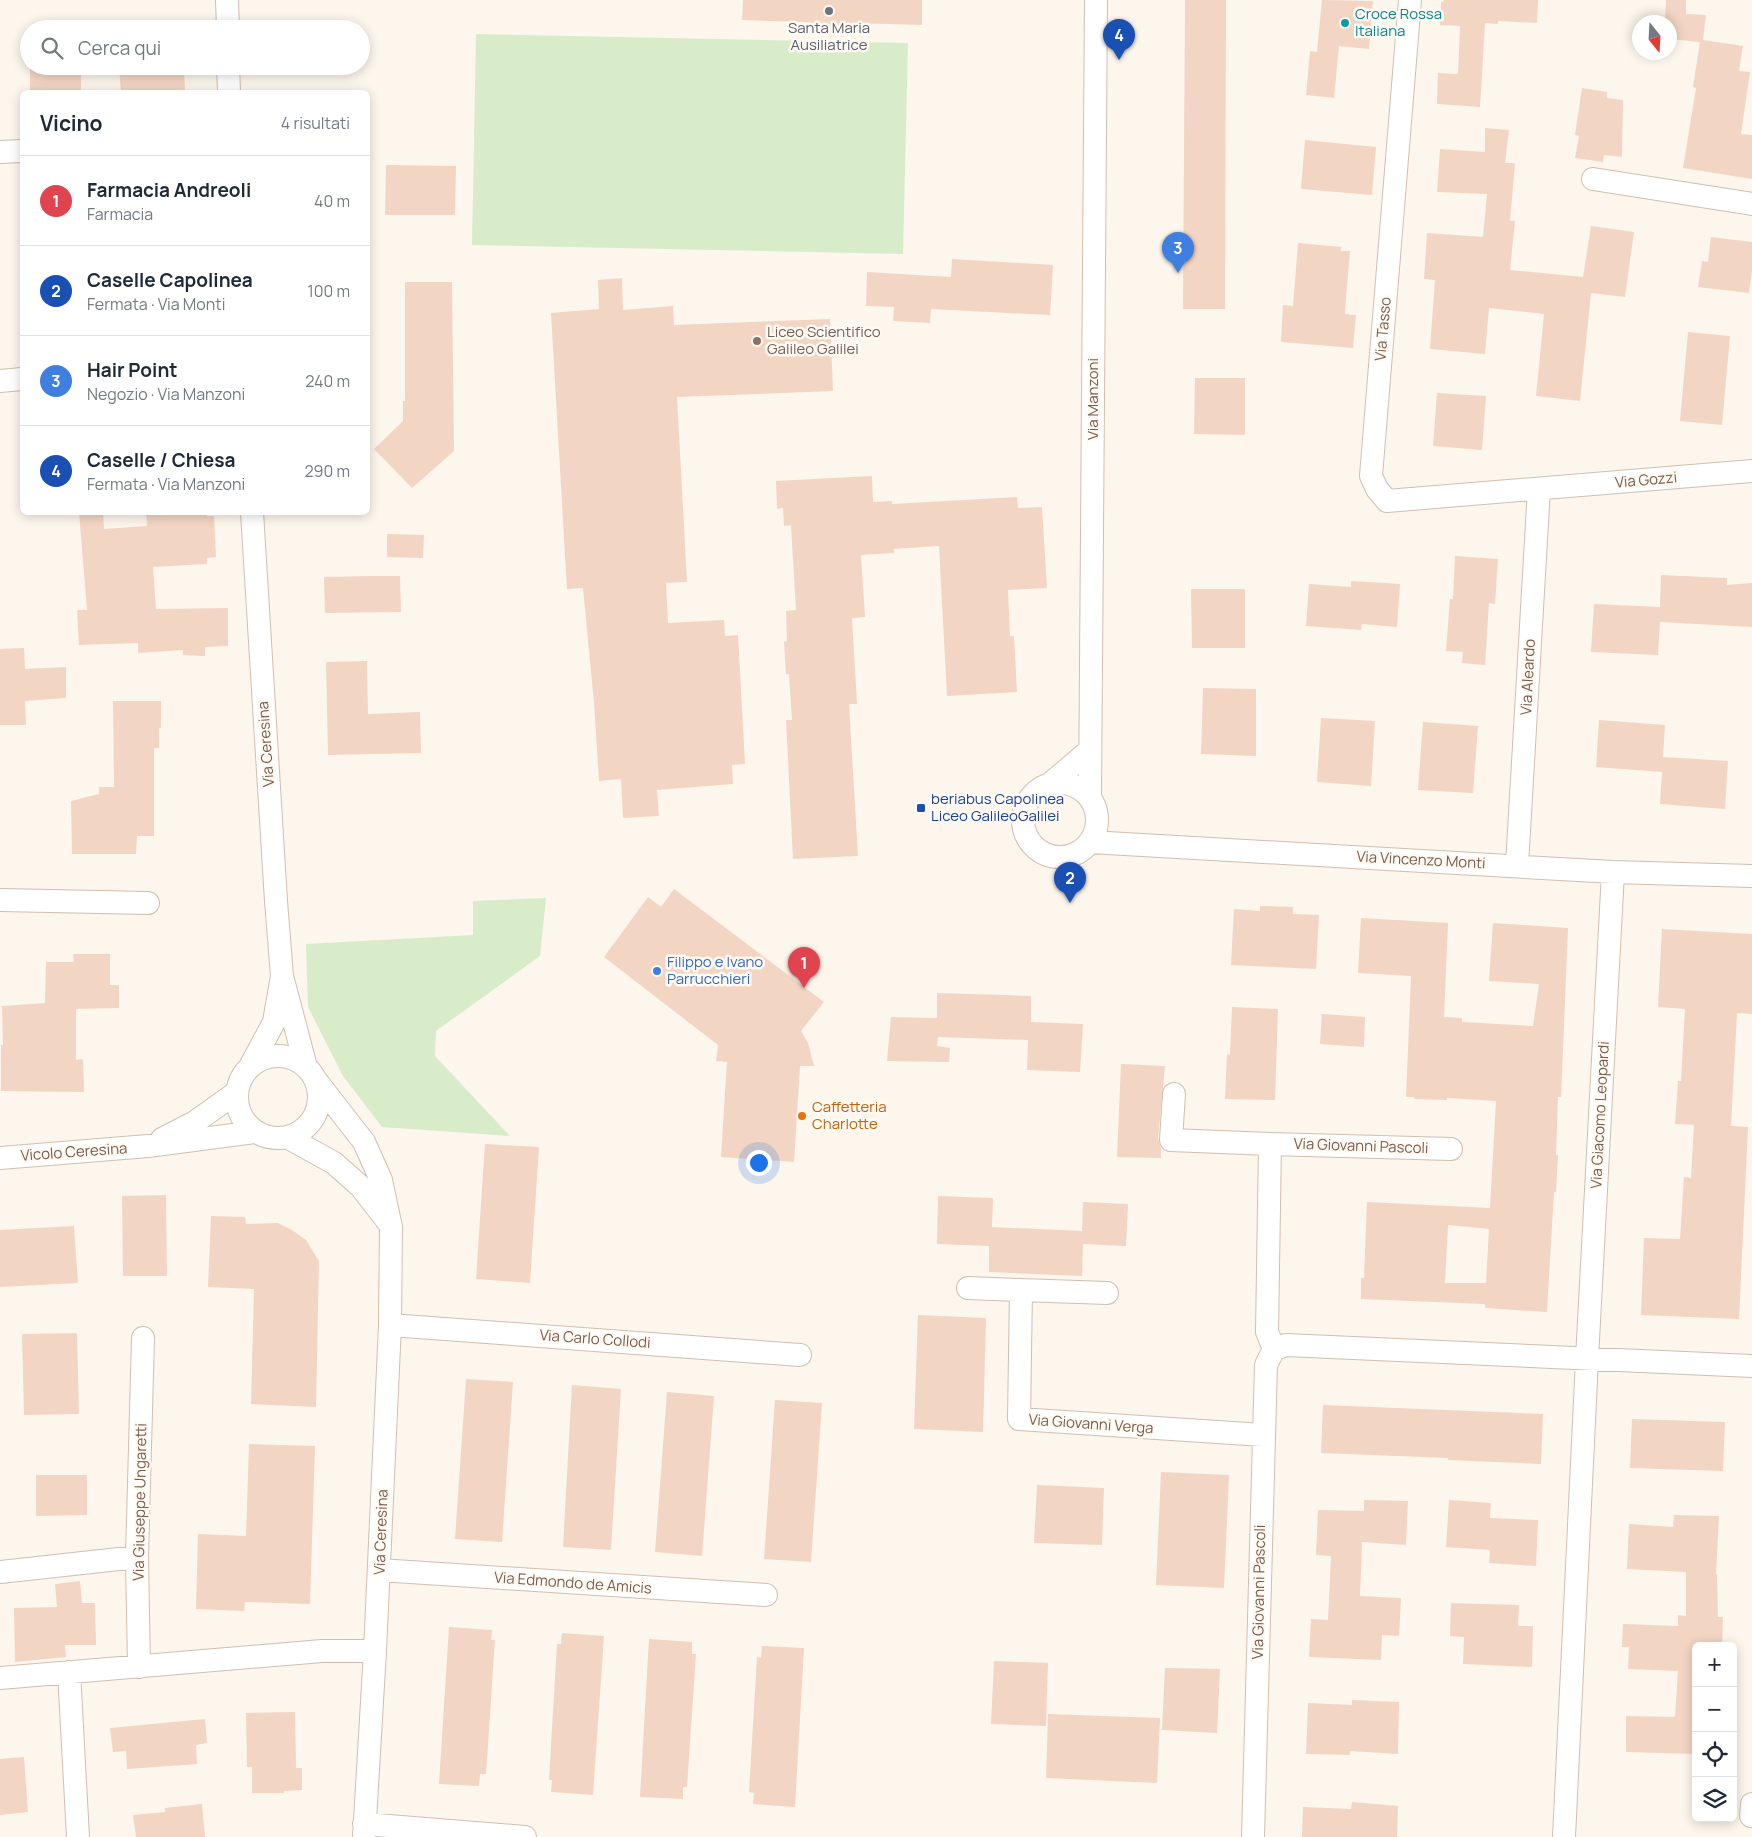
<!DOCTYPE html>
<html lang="it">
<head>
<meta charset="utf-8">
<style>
	body { margin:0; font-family:Manrope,sans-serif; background:#f2f2f3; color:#1f2937 }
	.controls { position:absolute; right:15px; bottom:15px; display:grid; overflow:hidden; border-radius:8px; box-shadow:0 2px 12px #0003 }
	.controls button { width:45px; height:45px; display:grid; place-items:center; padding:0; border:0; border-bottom:1px solid #e0e1e3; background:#fff; color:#1f2937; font:25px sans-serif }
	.compass { position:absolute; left:1632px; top:15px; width:45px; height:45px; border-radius:50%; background:#fff; box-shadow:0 2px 12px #0003; rotate:162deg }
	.you { position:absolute; left:758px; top:1162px; width:18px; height:18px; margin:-12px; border:4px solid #fff; border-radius:50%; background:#1a73e8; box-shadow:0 0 0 8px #1a73e833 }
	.badge { display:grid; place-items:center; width:32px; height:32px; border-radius:50%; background:#e76f51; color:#fff; font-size:16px; font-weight:700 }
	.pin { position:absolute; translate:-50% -41px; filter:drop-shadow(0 1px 2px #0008) }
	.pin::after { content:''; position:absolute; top:26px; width:18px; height:15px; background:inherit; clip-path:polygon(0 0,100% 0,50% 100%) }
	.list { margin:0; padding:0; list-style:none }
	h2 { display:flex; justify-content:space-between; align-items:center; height:65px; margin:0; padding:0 20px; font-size:21px }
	h2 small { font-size:16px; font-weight:400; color:#747a83 }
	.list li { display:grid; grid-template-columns:32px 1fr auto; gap:15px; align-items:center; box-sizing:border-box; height:90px; padding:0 20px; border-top:1px solid #e0e1e3 }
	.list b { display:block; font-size:19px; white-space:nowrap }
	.list p { margin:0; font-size:16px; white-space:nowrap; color:#747a83 }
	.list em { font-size:16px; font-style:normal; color:#747a83 }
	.icon { flex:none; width:28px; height:28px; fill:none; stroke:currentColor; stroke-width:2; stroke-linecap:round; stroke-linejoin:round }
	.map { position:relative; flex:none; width:1752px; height:1837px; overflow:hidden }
	.search { position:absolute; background:#fff; box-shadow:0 2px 12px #0003; left:20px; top:20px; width:350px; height:55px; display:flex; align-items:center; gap:12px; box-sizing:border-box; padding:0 18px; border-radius:28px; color:#747a83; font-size:19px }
	.panel { position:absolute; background:#fff; box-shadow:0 2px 12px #0003; left:20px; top:90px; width:350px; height:425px; border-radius:8px }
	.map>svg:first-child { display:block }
	.green { fill:#d8ecc9 }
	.building { fill:#f3d5c3; fill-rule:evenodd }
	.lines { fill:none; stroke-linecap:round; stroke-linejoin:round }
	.minor-casing { stroke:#d1beb0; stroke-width:24 }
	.minor { stroke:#fff; stroke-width:22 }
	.worship-dot { fill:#6b7280; stroke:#fffaf3; stroke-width:2 }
	.culture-dot { fill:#0f9aa8; stroke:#fffaf3; stroke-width:2 }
	.education-dot { fill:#8d6e63; stroke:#fffaf3; stroke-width:2 }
	.transit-dot { fill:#1a4fb4; stroke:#fffaf3; stroke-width:2 }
	.shop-dot { fill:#3f7fe0; stroke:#fffaf3; stroke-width:2 }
	.food-dot { fill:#e8710a; stroke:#fffaf3; stroke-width:2 }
	.labels { text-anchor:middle; stroke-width:5; stroke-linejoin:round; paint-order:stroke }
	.culture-label { font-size:15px; fill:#0d838f; stroke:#fffaf3; text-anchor:start }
	.worship-label { font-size:15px; fill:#5b616d; stroke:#fffaf3 }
	.street-label { font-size:15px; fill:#7a5c4d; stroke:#fffaf3 }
	.education-label { font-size:15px; fill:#785e54; stroke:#fffaf3; text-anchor:start }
	.transit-label { font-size:15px; fill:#164399; stroke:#fffaf3; text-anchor:start }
	.shop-label { font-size:15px; fill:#366cbe; stroke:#fffaf3; text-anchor:start }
	.food-label { font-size:15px; fill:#c56008; stroke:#fffaf3; text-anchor:start }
</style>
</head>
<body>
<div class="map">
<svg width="1752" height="1837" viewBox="0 0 1752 1837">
	<rect width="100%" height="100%" fill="#fdf6ec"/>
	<!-- green -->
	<path class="green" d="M 476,34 L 908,43 L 903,254 L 472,245 Z
		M 546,898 L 540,956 L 436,1031 L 435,1056 L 510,1136 L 382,1127 L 343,1076 L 308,1007 L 306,944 L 473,935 L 473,901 Z"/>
	<!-- building -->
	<path class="building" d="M 743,0 L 922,0 L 922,25 L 852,23 L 852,27 L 806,26 L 806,22 L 742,20 Z
		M 1185,0 L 1226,0 L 1225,309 L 1183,309 Z
		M 1322,0 L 1373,1 L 1369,49 L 1339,46 L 1334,98 L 1306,95 L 1310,51 L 1317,52 Z
		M 1444,0 L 1538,0 L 1537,23 L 1498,21 L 1498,24 L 1485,23 L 1480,107 L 1437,104 L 1438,73 L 1458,74 L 1460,26 L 1440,25 L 1441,2 L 1443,2 Z
		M 1666,0 L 1686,0 L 1686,14 L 1706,15 L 1703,40 L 1743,46 L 1739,71 L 1750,72 L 1741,134 L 1752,135 L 1752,179 L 1683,168 L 1696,88 L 1693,87 L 1700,42 L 1670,39 L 1670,22 L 1665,22 Z
		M 30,66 L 81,66 L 81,92 L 30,92 Z
		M 119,66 L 184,66 L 185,92 L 121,92 Z
		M 1582,88 L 1607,92 L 1607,98 L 1623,100 L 1622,157 L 1604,155 L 1603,162 L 1575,158 L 1579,136 L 1575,135 Z
		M 1485,128 L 1509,130 L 1505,163 L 1515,163 L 1510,221 L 1515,221 L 1510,270 L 1583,277 L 1591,226 L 1634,232 L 1625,297 L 1591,293 L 1580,401 L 1536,396 L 1544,314 L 1489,308 L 1485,354 L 1430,349 L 1435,280 L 1424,279 L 1427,233 L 1483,237 L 1487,194 L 1437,192 L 1440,149 L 1485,152 Z
		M 1305,140 L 1376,147 L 1372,195 L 1301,189 Z
		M 386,165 L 456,166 L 455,215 L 385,215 Z
		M 1711,237 L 1752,242 L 1752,270 L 1749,293 L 1698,287 L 1702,261 L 1708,262 Z
		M 1298,243 L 1341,247 L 1341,251 L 1350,251 L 1345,310 L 1345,314 L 1356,315 L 1353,348 L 1281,342 L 1283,305 L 1293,306 Z
		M 952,259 L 1053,265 L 1050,315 L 931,309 L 930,323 L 893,321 L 894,307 L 866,306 L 867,272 L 951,277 Z
		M 622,278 L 623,310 L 673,306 L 674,325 L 830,319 L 833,391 L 677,397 L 687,582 L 666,583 L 668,623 L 724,620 L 725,636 L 738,635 L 745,764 L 732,765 L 733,784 L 657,790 L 659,816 L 623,818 L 621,779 L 599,781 L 594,703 L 583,588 L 567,589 L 551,313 L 599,309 L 598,280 Z
		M 405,282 L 452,282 L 454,451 L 412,488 L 374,449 L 403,421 L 403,401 L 405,401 Z
		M 1688,332 L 1730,336 L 1722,425 L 1680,421 Z
		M 1195,378 L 1245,378 L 1245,435 L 1194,434 Z
		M 1437,393 L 1486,396 L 1482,450 L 1433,446 Z
		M 872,476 L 873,502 L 892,501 L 892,504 L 1017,497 L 1018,508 L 1042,507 L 1047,588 L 1008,590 L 1010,636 L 1014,636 L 1017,692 L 947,696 L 939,546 L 894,549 L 894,553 L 861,555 L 865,617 L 852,618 L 857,704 L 849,704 L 858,856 L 793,859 L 786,720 L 792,720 L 789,674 L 786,674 L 784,642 L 787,641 L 786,611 L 796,610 L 791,525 L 784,526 L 783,508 L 777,509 L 776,481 Z
		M 79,512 L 103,512 L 104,529 L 147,526 L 146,512 L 207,512 L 207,516 L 214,516 L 216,557 L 207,558 L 207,564 L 153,567 L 156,609 L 228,608 L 228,646 L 205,647 L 205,656 L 183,655 L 183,650 L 138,653 L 138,643 L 79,645 L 77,610 L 87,610 Z
		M 387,534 L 424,535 L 423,558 L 387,557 Z
		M 1455,556 L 1498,559 L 1495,604 L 1489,603 L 1485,665 L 1462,663 L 1463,652 L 1446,651 L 1450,599 L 1453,599 Z
		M 1661,575 L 1727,578 L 1727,585 L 1752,583 L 1752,627 L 1660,622 L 1658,655 L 1591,652 L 1594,604 L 1660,607 Z
		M 370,576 L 400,576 L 401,612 L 325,613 L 324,577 Z
		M 1351,581 L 1400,584 L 1397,627 L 1362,624 L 1361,630 L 1306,626 L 1309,584 L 1351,587 Z
		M 1191,589 L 1245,589 L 1245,648 L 1192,648 Z
		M 24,648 L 25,669 L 66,667 L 66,698 L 25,701 L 26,725 L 0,725 L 0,649 Z
		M 367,661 L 368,714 L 420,712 L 421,753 L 328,755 L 326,662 Z
		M 1203,688 L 1256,689 L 1256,756 L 1201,754 Z
		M 113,701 L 161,701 L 161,728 L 159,728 L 159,748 L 154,748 L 154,836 L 137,836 L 136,854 L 72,854 L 71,801 L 99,794 L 99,787 L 114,787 Z
		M 1321,718 L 1375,721 L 1371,786 L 1317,782 Z
		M 1599,720 L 1665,725 L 1662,772 L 1596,767 Z
		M 1423,722 L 1478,726 L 1473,793 L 1418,790 Z
		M 1663,757 L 1728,761 L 1725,809 L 1660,804 Z
		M 674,889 L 824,1002 L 801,1031 L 808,1043 L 814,1066 L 800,1066 L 794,1162 L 721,1157 L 727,1062 L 716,1061 L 718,1045 L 604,957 L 648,897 L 661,907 Z
		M 1260,906 L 1293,907 L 1293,914 L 1319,915 L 1316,969 L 1231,965 L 1234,909 L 1260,911 Z
		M 1361,918 L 1448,923 L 1444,1017 L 1462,1018 L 1462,1022 L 1533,1026 L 1539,984 L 1489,981 L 1493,923 L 1568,928 L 1561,1097 L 1558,1097 L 1556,1155 L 1558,1155 L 1556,1192 L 1554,1192 L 1547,1312 L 1485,1308 L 1485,1304 L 1361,1299 L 1361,1278 L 1364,1278 L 1367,1202 L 1490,1208 L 1496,1101 L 1447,1098 L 1447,1100 L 1414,1099 L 1414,1097 L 1406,1097 L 1411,976 L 1358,973 ZM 1448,1225 L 1489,1229 L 1486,1283 L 1445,1283 Z
		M 1662,929 L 1752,934 L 1752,1014 L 1737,1013 L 1731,1126 L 1748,1127 L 1739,1319 L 1641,1315 L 1644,1238 L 1680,1239 L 1684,1177 L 1691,1178 L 1694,1125 L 1675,1124 L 1678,1081 L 1681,1081 L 1685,1009 L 1658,1007 Z
		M 73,954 L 110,954 L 110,985 L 119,985 L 119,1008 L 76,1009 L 76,1060 L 83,1059 L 84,1092 L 1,1091 L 1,1045 L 3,1045 L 2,1006 L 45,1003 L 46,962 L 74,962 Z
		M 937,993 L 1031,996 L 1031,1022 L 1083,1024 L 1080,1072 L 1027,1070 L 1028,1040 L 938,1037 L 937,1046 L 950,1048 L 949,1062 L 887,1061 L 891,1017 L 937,1018 Z
		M 1232,1007 L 1278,1009 L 1275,1100 L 1225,1099 L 1227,1054 L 1230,1055 Z
		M 1322,1014 L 1365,1017 L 1364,1047 L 1320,1044 Z
		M 1121,1064 L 1165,1066 L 1158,1139 L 1161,1148 L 1161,1158 L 1117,1157 Z
		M 485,1144 L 539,1147 L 530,1283 L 476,1279 Z
		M 166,1195 L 167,1276 L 123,1276 L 122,1196 Z
		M 938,1196 L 993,1198 L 992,1227 L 1082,1231 L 1083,1202 L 1128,1204 L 1126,1246 L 1083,1244 L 1082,1276 L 989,1272 L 989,1246 L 937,1244 Z
		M 211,1216 L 245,1217 L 246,1224 L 278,1223 L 292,1230 L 306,1240 L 319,1261 L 316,1407 L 251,1404 L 254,1289 L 208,1287 Z
		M 74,1226 L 78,1283 L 0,1287 L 0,1230 Z
		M 918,1315 L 986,1318 L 983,1432 L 914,1429 Z
		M 77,1333 L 79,1414 L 24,1415 L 22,1334 Z
		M 466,1379 L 513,1382 L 502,1542 L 455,1539 Z
		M 572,1385 L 621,1389 L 611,1550 L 563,1547 Z
		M 667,1392 L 714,1396 L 702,1556 L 655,1552 Z
		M 775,1400 L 822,1403 L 811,1562 L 764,1559 Z
		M 1323,1405 L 1543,1414 L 1541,1464 L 1448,1460 L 1448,1458 L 1321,1453 Z
		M 1632,1419 L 1725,1422 L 1723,1471 L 1630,1468 Z
		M 249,1444 L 315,1446 L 310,1604 L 245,1602 L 244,1611 L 196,1609 L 198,1534 L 246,1536 Z
		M 1161,1472 L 1229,1475 L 1224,1588 L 1156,1585 Z
		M 36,1475 L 87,1475 L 87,1515 L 36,1516 Z
		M 1037,1485 L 1104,1488 L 1102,1545 L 1034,1543 Z
		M 1364,1500 L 1408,1501 L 1406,1545 L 1362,1542 L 1360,1596 L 1401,1598 L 1399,1636 L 1382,1635 L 1381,1660 L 1309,1657 L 1311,1619 L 1328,1620 L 1331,1556 L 1316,1555 L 1318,1510 L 1364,1511 Z
		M 1449,1500 L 1491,1503 L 1490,1518 L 1538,1520 L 1536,1566 L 1489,1563 L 1490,1550 L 1446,1547 Z
		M 1674,1515 L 1719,1516 L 1716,1574 L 1717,1574 L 1718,1617 L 1723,1617 L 1722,1646 L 1696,1646 L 1696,1754 L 1626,1752 L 1626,1716 L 1675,1717 L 1678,1671 L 1628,1669 L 1629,1647 L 1622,1647 L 1623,1624 L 1678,1626 L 1678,1615 L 1686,1616 L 1686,1572 L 1627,1569 L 1629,1524 L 1673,1527 Z
		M 80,1581 L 82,1603 L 95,1603 L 96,1645 L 65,1645 L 66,1657 L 15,1662 L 14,1608 L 57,1607 L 55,1584 Z
		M 1451,1603 L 1519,1605 L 1518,1626 L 1533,1626 L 1532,1667 L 1463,1664 L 1464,1637 L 1450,1636 Z
		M 449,1627 L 492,1630 L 491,1640 L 495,1640 L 486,1774 L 480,1774 L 479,1786 L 439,1784 Z
		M 562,1633 L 604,1636 L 593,1795 L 551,1792 L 552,1780 L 549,1780 L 557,1644 L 561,1644 Z
		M 649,1639 L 692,1642 L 692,1654 L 696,1654 L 687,1787 L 683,1787 L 683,1799 L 640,1797 Z
		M 762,1646 L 804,1648 L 795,1807 L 753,1804 L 754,1793 L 749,1792 L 757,1657 L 761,1658 Z
		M 994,1661 L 1048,1663 L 1046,1726 L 991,1724 Z
		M 1165,1668 L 1220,1669 L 1217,1733 L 1162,1730 Z
		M 1352,1700 L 1399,1702 L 1398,1754 L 1350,1751 L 1350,1755 L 1306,1754 L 1308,1703 L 1352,1705 Z
		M 295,1712 L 296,1768 L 302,1768 L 302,1790 L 284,1791 L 284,1793 L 252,1793 L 252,1767 L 247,1767 L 246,1713 Z
		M 1048,1714 L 1160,1718 L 1157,1783 L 1046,1778 Z
		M 205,1719 L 207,1743 L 196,1745 L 197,1764 L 127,1769 L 126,1751 L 113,1752 L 110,1728 Z
		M 24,1757 L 28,1812 L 0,1815 L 0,1759 Z
		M 1352,1802 L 1398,1806 L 1397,1837 L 1302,1837 L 1303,1807 L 1351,1809 Z
		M 202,1804 L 205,1837 L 136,1837 L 133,1815 L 165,1812 L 165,1808 Z"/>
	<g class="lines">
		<!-- minor casing -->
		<g class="minor-casing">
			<path id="minor" d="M 227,0 L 228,29
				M 1410,0 L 1371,476 L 1377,489 L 1387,501 L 1752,471
				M 228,66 L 229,92
				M 0,152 L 22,151
				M 1593,179 L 1752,204
				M 0,381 L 22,379
				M 252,512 L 276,901 L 282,976
				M1023 820a37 37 0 1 1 74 0a37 37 0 1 1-74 0Z
				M 1050,784 L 1090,750
				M 1090,798 L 1096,0
				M 1090,842 L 1613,872 L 1752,876
				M 1517,865 L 1539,489
				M 0,900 L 148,903
				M237 1097a41 41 0 1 1 82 0a41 41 0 1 1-82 0Z
				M 251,1065 L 274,1022 L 282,976 L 306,1067
				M 315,1079 L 364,1142 L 381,1180 L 391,1227 L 390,1325 L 375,1651 L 364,1837
				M 1174,1094 L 1171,1140 L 1270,1144 L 1267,1332 L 1274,1349 L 1266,1365 L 1253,1837
				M 287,1137 L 334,1163 L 361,1187 L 388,1222
				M 162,1139 L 195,1122 L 237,1092
				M 1270,1144 L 1451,1149
				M 0,1158 L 148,1146 L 256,1132
				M 968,1288 L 1021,1290
				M 1107,1293 L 1021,1290 L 1019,1419 L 1263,1435
				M 390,1325 L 800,1355
				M 1274,1349 L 1286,1345 L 1752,1366
				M 379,1570 L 766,1595
				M 0,1572 L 137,1557
				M 139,1667 L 137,1557 L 143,1338
				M 69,1672 L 78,1837
				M 0,1678 L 322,1651 L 375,1651
				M 1751,1816 L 1752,1804
				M 364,1824 L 525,1837
				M 1564,1837 L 1587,1359 L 1613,872"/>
		</g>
		<!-- minor -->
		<use href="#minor" class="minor"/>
	</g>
	<!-- markers -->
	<circle class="worship-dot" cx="829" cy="11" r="5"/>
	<circle class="culture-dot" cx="1345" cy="23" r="5"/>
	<circle class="education-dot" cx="757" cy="341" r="5"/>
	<rect class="transit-dot" x="916" y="803" width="10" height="10" rx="2.5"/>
	<circle class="shop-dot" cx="657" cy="971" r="5"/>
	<circle class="food-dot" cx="802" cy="1116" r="5"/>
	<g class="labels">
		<!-- culture labels -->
		<g class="culture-label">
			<text x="1355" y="19">Croce Rossa<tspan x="1355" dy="17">Italiana</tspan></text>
		</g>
		<!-- worship labels -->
		<g class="worship-label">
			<text x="829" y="33">Santa Maria<tspan x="829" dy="17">Ausiliatrice</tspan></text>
		</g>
		<!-- street labels -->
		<g class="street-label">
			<text transform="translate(1383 329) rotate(-85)" y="5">Via Tasso</text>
			<text transform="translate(1093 399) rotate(-90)" y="5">Via Manzoni</text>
			<text transform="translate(1646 480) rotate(-5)" y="5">Via Gozzi</text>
			<text transform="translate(1528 677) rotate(-87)" y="5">Via Aleardo</text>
			<text transform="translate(266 744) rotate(-94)" y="5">Via Ceresina</text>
			<text transform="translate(1421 860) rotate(3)" y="5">Via Vincenzo Monti</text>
			<text transform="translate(1600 1115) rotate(-87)" y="5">Via Giacomo Leopardi</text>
			<text transform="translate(1361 1146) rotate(2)" y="5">Via Giovanni Pascoli</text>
			<text transform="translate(74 1152) rotate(-4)" y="5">Vicolo Ceresina</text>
			<text transform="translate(595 1339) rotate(4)" y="5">Via Carlo Collodi</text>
			<text transform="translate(1091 1424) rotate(4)" y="5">Via Giovanni Verga</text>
			<text transform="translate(140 1502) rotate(-89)" y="5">Via Giuseppe Ungaretti</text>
			<text transform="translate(381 1532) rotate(-88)" y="5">Via Ceresina</text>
			<text transform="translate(573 1583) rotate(4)" y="5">Via Edmondo de Amicis</text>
			<text transform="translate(1259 1592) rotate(-89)" y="5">Via Giovanni Pascoli</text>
		</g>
		<!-- education labels -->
		<g class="education-label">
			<text x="767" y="337">Liceo Scientifico<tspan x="767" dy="17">Galileo Galilei</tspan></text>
		</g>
		<!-- transit labels -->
		<g class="transit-label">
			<text x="931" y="804">beriabus Capolinea<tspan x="931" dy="17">Liceo GalileoGalilei</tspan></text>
		</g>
		<!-- shop labels -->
		<g class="shop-label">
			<text x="667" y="967">Filippo e Ivano<tspan x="667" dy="17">Parrucchieri</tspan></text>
		</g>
		<!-- food labels -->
		<g class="food-label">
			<text x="812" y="1112">Caffetteria<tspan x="812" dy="17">Charlotte</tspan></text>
		</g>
	</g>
</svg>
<div class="controls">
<button>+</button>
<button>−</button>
<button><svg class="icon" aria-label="locate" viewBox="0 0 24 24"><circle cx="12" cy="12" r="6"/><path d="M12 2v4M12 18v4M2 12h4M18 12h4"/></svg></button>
<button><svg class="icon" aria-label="layers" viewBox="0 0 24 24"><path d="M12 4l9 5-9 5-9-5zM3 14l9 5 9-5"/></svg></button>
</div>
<svg class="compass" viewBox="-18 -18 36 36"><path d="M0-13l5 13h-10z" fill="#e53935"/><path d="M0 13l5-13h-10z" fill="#747a83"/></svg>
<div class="you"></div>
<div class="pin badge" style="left:804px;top:988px;background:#e0444e">1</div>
<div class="pin badge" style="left:1070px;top:903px;background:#1a4fb4">2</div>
<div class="pin badge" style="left:1178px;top:273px;background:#3f7fe0">3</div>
<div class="pin badge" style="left:1119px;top:60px;background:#1a4fb4">4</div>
<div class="search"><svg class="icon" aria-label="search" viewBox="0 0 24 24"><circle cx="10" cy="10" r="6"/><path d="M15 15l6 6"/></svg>Cerca qui</div>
<section class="panel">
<h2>Vicino<small>4 risultati</small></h2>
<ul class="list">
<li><span class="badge" style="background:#e0444e">1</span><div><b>Farmacia Andreoli</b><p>Farmacia</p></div><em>40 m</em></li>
<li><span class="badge" style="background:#1a4fb4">2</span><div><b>Caselle Capolinea</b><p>Fermata · Via Monti</p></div><em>100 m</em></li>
<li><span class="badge" style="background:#3f7fe0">3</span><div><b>Hair Point</b><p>Negozio · Via Manzoni</p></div><em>240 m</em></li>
<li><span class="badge" style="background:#1a4fb4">4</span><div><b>Caselle / Chiesa</b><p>Fermata · Via Manzoni</p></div><em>290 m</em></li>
</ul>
</section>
</div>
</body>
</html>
